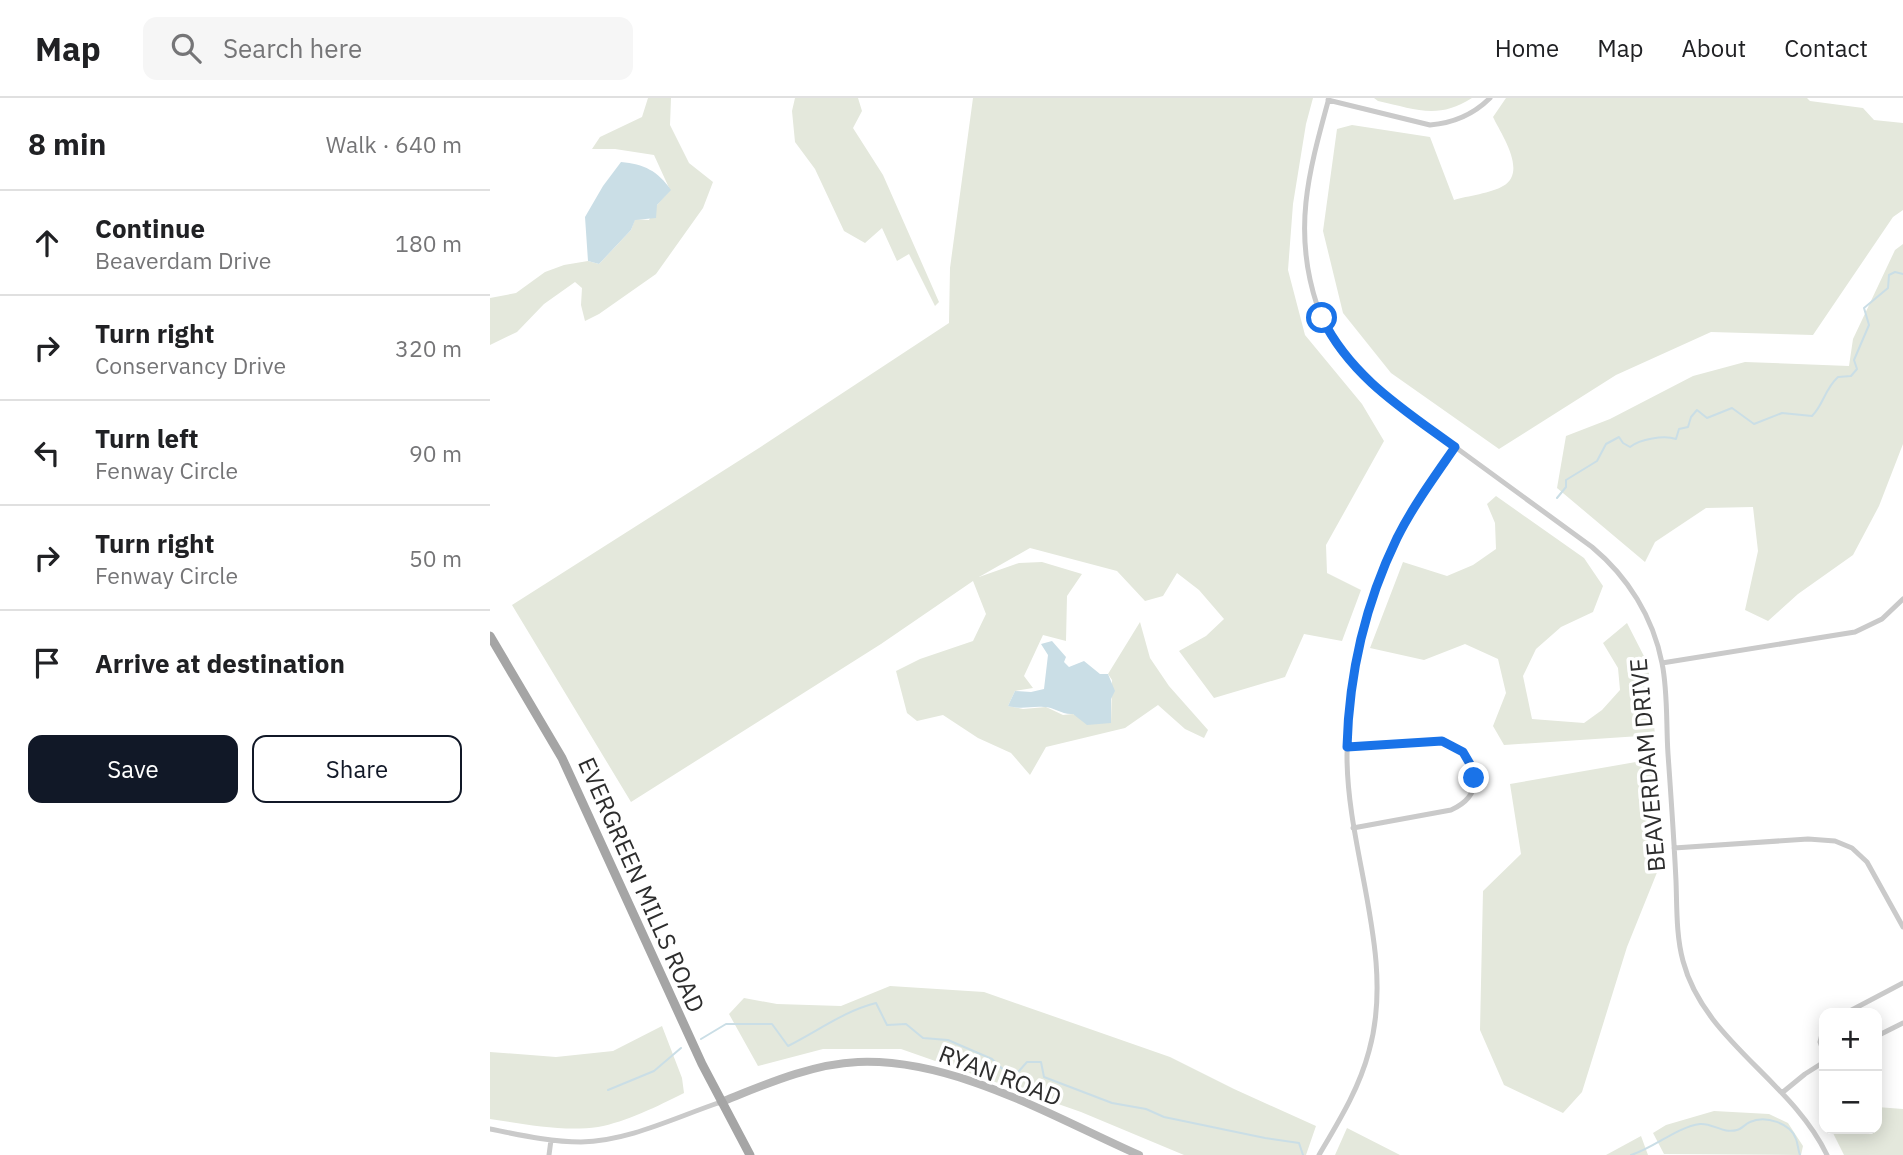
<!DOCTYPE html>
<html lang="en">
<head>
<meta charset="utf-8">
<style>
	body { margin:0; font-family:"IBM Plex Sans",sans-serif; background:#f6f6f6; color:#202124 }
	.controls { position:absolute; right:21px; bottom:21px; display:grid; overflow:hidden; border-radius:14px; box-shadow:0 4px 18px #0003 }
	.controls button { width:63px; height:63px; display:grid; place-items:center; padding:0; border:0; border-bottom:2px solid #e0e0e0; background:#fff; color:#202124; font:35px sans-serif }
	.stop { position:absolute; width:21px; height:21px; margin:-16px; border:5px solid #1a73e8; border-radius:50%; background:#fff }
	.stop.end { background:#1a73e8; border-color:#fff; box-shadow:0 2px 7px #0008 }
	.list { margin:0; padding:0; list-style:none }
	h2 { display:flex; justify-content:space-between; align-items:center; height:91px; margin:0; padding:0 28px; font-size:30px }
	h2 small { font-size:23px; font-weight:400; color:#757577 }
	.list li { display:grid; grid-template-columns:46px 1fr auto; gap:21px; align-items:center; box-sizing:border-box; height:105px; padding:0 28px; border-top:2px solid #e0e0e0 }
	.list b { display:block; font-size:26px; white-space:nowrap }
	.list p { margin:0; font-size:23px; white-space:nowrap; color:#757577 }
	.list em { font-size:23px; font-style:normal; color:#757577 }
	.actions { display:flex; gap:14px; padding:21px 28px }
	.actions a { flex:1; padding:16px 0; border:2px solid #111827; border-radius:14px; text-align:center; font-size:24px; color:#111827 }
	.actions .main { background:#111827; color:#fff }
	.icon { flex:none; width:38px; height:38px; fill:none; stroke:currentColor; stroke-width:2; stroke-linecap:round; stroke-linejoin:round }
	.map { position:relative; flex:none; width:1413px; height:1057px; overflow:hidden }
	header { display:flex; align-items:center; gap:42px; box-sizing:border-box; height:98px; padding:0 35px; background:#fff; border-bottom:2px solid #e0e0e0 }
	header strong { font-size:33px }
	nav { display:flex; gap:38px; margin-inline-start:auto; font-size:24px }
	.search { width:490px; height:63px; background:#f6f6f6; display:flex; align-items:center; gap:18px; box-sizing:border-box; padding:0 24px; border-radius:14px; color:#757577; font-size:26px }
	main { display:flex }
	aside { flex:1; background:#fff }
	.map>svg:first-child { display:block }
	.green { fill:#e4e8dc }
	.water { fill:#cadee6 }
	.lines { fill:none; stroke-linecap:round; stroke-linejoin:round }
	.stream { stroke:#cadee6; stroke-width:2 }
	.street { stroke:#cacaca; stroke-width:5 }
	.secondary { stroke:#b7b7b7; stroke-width:8 }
	.primary { stroke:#a5a5a5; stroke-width:9 }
	.route { stroke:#1a73e8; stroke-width:9 }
	.labels { text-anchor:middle; stroke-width:7; stroke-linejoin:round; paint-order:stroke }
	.street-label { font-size:24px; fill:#2d2d2d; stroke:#fff }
</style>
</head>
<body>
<header>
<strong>Map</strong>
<div class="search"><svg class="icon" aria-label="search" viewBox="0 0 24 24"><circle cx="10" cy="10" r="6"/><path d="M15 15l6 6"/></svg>Search here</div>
<nav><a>Home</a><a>Map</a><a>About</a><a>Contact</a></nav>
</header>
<main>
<aside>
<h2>8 min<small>Walk · 640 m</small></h2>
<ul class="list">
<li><svg class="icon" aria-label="ahead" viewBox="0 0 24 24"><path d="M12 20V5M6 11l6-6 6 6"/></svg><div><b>Continue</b><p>Beaverdam Drive</p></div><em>180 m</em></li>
<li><svg class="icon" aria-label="right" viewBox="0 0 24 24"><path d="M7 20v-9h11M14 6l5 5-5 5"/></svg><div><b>Turn right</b><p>Conservancy Drive</p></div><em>320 m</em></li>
<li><svg class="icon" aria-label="left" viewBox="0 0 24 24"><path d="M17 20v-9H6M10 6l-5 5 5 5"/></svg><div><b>Turn left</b><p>Fenway Circle</p></div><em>90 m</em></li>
<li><svg class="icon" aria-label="right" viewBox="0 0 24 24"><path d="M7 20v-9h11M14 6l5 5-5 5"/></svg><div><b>Turn right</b><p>Fenway Circle</p></div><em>50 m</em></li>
<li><svg class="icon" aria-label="arrive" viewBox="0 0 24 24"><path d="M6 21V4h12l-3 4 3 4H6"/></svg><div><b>Arrive at destination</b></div></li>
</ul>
<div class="actions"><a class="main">Save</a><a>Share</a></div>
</aside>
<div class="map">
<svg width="1413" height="1057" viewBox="0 0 1413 1057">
	<rect width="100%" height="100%" fill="#fff"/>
	<!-- green -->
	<path class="green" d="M 158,0 L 181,0 L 180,27 L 199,65 L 223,84 L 213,110 L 166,176 L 109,216 L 95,223 L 91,207 L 92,190 L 85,184 L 54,206 L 27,234 L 0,247 L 0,200 L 26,195 L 55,174 L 74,167 L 98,163 L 109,166 L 141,132 L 145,121 L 159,122 L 167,107 L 180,92 L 164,57 L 125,51 L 102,51 L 110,39 L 152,19 Z
		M 305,0 L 368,0 L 372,13 L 363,30 L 393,77 L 449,204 L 445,208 L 419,156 L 407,163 L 392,130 L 375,145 L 354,133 L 325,71 L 305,44 L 302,13 Z
		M 483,0 L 823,0 L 816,26 L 803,106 L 798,172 L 815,237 L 872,306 L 894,343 L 836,447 L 837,475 L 871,492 L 852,543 L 814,536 L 795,579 L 724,600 L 689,553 L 716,538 L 734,521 L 709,492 L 687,475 L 673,498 L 655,503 L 627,473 L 540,450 L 489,479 L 529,465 L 552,464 L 592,476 L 577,498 L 576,543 L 553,537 L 534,578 L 543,590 L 525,593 L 518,608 L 533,611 L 556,609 L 573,617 L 583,616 L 592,621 L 621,625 L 622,582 L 618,576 L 650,524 L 660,560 L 679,588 L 718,632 L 714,640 L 695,631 L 668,607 L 635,630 L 556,649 L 540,677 L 521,655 L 488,640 L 453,617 L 427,623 L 417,615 L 406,573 L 430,561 L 483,543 L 496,516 L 483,483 L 391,546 L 141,704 L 22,507 L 269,350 L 459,225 L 460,170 Z
		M 884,0 L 982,0 C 948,22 925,11 888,3 Z
		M 1016,0 L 1317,0 L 1320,3 L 1373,10 L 1384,22 L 1413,25 L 1413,112 L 1403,119 L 1323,237 L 1221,234 L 1126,277 L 1009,351 L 901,275 L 853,215 L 833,133 L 847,31 L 862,27 L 940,39 L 964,102 C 977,98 1002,95 1013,88 C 1038,74 1011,36 1003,19 Z
		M 1413,146 L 1413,346 L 1389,408 L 1363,457 L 1308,496 L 1278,523 L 1255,512 L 1268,453 L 1263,409 L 1216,410 L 1165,444 L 1155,464 L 1067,390 L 1076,338 L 1120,321 L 1203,278 L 1255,264 L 1359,268 L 1363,241 L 1405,152 Z
		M 1006,398 L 1094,460 L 1113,488 L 1103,514 L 1071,529 L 1046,551 L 1033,578 L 1042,621 L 1094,625 L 1112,612 L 1130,592 L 1128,570 L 1113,545 L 1137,525 L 1158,566 L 1165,637 L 1014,647 L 1003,628 L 1016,595 L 1008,561 L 975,546 L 934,562 L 880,550 L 913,464 L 957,478 L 983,467 L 1006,451 L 1005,425 L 997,406 Z
		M 1163,661 L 1170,767 L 1137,849 L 1092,994 L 1073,1015 L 1014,987 L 990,932 L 993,793 L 1031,756 L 1020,686 Z
		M 400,888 L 494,894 L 680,959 L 744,991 L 826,1028 L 816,1057 L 694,1057 L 591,1014 L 411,951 L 333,951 L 268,968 L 239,916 L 254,900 L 287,906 L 351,908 Z
		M 172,928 L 192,980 L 194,995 C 168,1008 136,1024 108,1029 C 73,1034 35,1026 0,1021 L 0,954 L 66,959 L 123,953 Z
		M 1387,1009 L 1413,1011 L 1413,1057 L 1354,1057 L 1341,1031 L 1387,1031 Z
		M 1224,1013 L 1279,1016 L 1298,1025 L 1313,1048 L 1311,1057 L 1174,1056 L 1163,1035 L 1176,1027 Z
		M 857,1030 L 910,1057 L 845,1057 Z
		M 1151,1038 L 1158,1057 L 1116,1057 Z"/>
	<!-- water -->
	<path class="water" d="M 131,64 C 154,66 168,73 181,92 L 167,107 L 166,120 L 145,122 L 141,132 L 109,166 L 98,163 L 95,119 L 113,88 Z
		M 562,543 L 576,559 L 574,564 L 579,569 L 594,563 L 610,576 L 618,576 L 625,593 L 621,601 L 621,625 L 597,627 L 583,616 C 572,617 564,609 554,609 C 539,608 534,612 518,608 L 525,593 L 541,594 L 554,591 L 558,557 L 551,546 Z"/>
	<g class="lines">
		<!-- stream -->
		<path class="stream" d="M 1067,400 L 1076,389 L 1076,382 L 1107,363 L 1116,346 L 1129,339 L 1133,345 L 1140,349 C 1150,341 1174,337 1186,341 L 1189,331 L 1198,329 L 1201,319 L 1207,312 L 1217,320 L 1242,310 L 1264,326 L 1292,315 L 1322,318 C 1334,306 1334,292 1348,279 L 1361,278 L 1367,271 L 1364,262 L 1379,227 L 1374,210 L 1398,190 L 1399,177 L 1405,174 L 1413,176
			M 211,941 L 236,926 L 282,926 L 298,948 C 328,933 354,913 386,905 L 397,927 L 416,926 L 433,940 L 458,942 L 502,961 L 520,978 L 529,973 L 537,964 L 551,964 L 554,979 L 622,1005 L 656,1011 L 674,1019 L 775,1040 L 809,1045 L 813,1057
			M 118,992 L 164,973 L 191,950
			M 1141,1057 C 1164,1050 1187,1029 1210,1026 C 1223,1025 1233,1036 1247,1032 C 1252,1031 1255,1026 1260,1024 C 1275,1017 1301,1025 1306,1041 C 1308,1046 1308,1052 1310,1057"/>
		<!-- street -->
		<path class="street" d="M 839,0 C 819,73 802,132 827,207 C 832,220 837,235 845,246 C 859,266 876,281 894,297 L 1102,449 C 1138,479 1163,519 1172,565 C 1178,594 1176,626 1178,656 C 1181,698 1184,741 1186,783 C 1187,809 1186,837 1193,863 C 1214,943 1301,982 1337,1057
			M 838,2 L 940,27 C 964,25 983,17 1000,0
			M 1172,565 L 1365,534 L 1392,521 L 1413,501
			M 857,649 C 878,647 945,640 960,646 C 974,652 983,665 984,680 C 986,696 974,706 961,712 L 863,730
			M 1184,750 L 1318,741 L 1345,743 L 1362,750 L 1377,764 L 1413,829
			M 1356,915 L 1413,885
			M 1334,928 L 1330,944 L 1334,955
			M 1387,938 L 1413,925
			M 1293,994 L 1315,976 L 1334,964
			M 0,1031 C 30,1037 61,1044 91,1044 C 139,1043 186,1019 231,1004
			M 59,1057 L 61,1042
			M 829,1057 C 849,1023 869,991 879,953 C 906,858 857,755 857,658 C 857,582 873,506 908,438 C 924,407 945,378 965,349"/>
		<!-- secondary -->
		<path class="secondary" d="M 231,1004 C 274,987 321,966 368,964 C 464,960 563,1019 649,1057"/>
		<!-- primary -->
		<path class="primary" d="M 0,538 L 72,660 L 212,966 L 260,1057"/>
	</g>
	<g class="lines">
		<!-- route -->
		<path class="route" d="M 832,220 C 861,279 913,311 965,349 C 945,378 923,408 907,440 C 875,506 859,575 857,649 L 952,643 L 973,654 L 980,666 L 984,680"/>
	</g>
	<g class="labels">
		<!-- street labels -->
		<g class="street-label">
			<text transform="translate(1158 667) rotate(-95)" y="8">BEAVERDAM DRIVE</text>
			<text transform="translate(151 787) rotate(66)" y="8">EVERGREEN MILLS ROAD</text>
			<text transform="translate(510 978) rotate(21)" y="8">RYAN ROAD</text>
		</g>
	</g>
</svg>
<div class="controls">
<button>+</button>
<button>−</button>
</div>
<div class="stop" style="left:832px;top:220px"></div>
<div class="stop end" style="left:984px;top:680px"></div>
</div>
</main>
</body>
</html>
